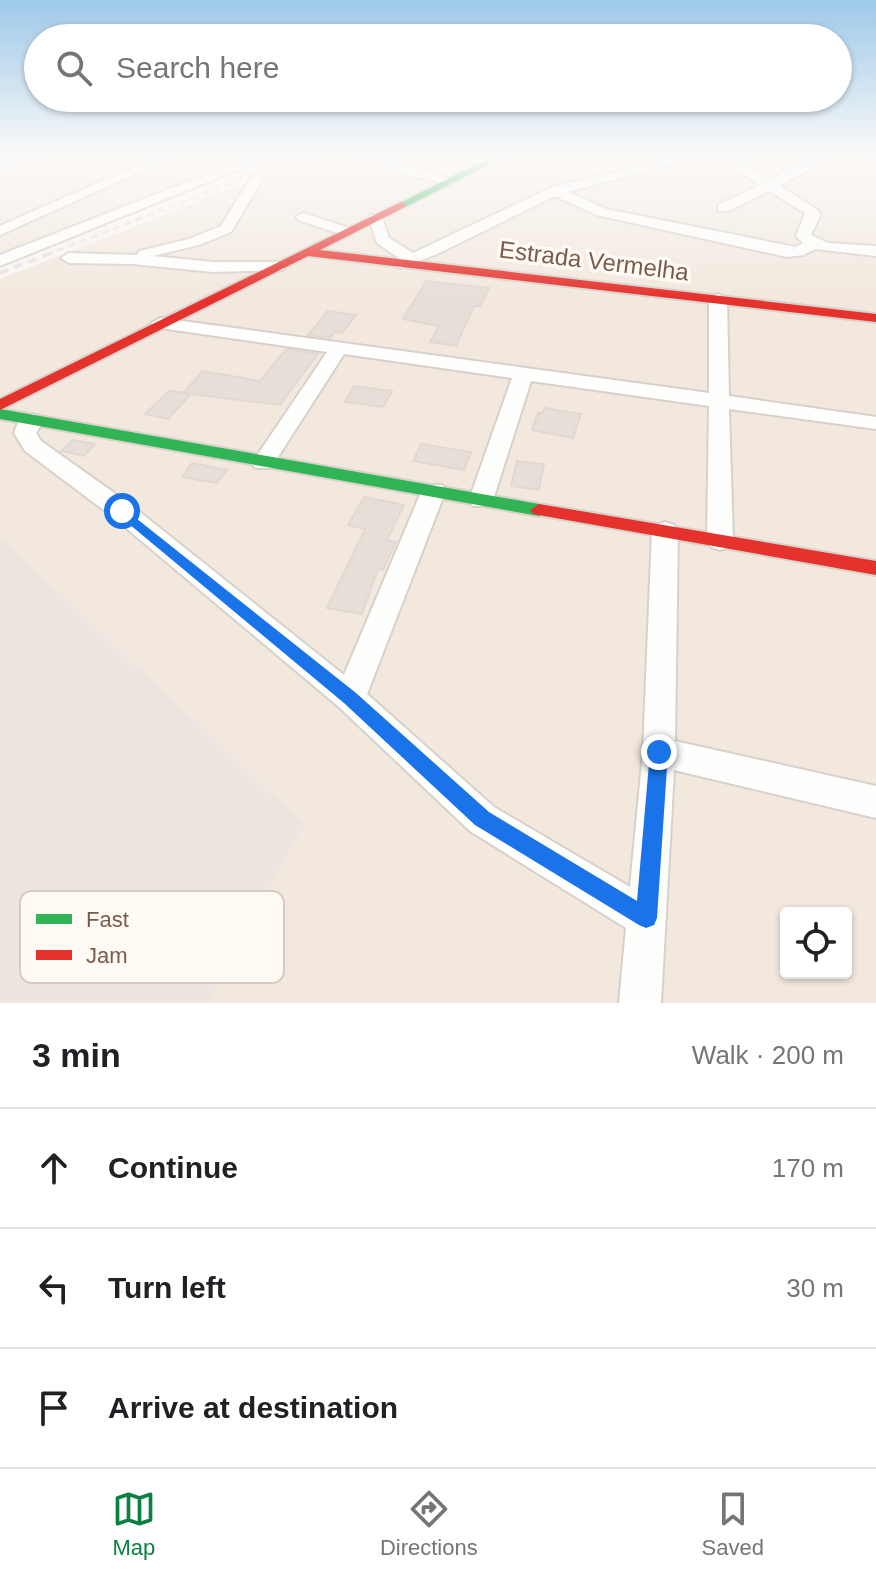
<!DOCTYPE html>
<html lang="en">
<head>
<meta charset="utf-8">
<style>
	body { margin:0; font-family:Helvetica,sans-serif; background:#f6f6f6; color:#202124 }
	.controls { position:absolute; right:24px; bottom:24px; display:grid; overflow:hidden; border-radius:8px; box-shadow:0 2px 6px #0004 }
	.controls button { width:72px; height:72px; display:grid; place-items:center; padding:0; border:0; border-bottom:2px solid #e0e0e0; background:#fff; color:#202124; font:40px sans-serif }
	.stop { position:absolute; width:24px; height:24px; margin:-18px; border:6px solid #1a73e8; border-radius:50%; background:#fff }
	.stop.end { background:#1a73e8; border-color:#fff; box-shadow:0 2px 8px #0008 }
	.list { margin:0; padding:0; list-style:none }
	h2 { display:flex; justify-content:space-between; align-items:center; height:104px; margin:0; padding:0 32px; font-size:34px }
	h2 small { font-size:26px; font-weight:400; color:#757577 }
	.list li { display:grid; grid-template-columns:52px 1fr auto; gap:24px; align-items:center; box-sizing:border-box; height:120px; padding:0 32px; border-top:2px solid #e0e0e0 }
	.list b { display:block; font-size:30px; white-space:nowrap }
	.list em { font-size:26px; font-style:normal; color:#757577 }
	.icon { flex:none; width:44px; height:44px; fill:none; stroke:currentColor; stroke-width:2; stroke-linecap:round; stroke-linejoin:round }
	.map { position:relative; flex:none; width:876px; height:1003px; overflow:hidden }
	.search { position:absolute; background:#fff; box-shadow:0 2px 6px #0004; left:24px; right:24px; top:24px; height:88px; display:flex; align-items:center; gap:20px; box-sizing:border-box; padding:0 28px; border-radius:44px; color:#757577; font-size:30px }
	.sheet { height:464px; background:#fff }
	nav { display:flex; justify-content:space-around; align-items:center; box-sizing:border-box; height:112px; border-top:2px solid #e0e0e0; background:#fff; font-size:22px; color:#757577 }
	nav a { display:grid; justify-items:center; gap:4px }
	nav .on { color:#0b8043 }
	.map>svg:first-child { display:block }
	.residential { fill:#f2e8de; fill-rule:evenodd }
	.industrial { fill:#ede5e0 }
	.building { fill:#e6ded7; stroke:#e2d8d2; stroke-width:2 }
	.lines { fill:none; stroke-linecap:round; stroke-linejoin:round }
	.street-casing { stroke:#d7d1cb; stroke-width:4 }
	.fast-casing { stroke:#d9d2cb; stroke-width:4 }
	.jam-casing { stroke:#d9d2cb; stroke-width:4 }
	.street { fill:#fefefd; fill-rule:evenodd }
	.fast { fill:#30b455; fill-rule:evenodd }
	.jam { fill:#e5322d; fill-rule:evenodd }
	.rail-far1 { stroke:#e6e3e7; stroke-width:3; stroke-dasharray:7 5; stroke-linecap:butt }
	.rail { stroke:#e6e3e7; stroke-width:4; stroke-dasharray:9 6; stroke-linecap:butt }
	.route { fill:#1a73e8 }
	.labels { text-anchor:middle; stroke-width:7; stroke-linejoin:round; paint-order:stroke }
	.far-street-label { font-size:24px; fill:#7a5c4d; stroke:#fffaf3 }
	.key { fill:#fffaf3; stroke:#d7cbc1; stroke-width:2 }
	.key-label { font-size:22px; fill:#7a5c4d }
</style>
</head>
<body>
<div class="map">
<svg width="876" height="1003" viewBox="0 0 876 1003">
	<rect width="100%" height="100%" fill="#f9f5f0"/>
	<!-- residential -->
	<path class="residential" d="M 0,156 L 265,156 L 0,255 Z
		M 314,156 L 876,156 L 876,1003 L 208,1003 L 305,824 L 0,537 L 0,279 ZM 786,913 L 846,913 L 846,973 L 786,973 Z"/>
	<!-- industrial -->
	<path class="industrial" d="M 0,537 L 305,824 L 208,1003 L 0,1003 Z"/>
	<!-- building -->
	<path class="building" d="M 426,281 L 489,288 L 480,306 L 474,306 L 456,346 L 430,342 L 439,326 L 403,319 Z
		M 328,311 L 356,315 L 342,333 L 335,332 L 330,338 L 308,335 Z
		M 286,349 L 318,354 L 280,405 L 183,393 L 203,371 L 260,381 Z
		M 354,386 L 392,391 L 383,407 L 345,402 Z
		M 169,391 L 191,394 L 168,419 L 145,414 Z
		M 545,408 L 581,414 L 573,438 L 532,430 L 538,413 L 542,413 Z
		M 73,440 L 95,444 L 84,456 L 61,451 Z
		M 421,444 L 471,452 L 464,470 L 413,461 Z
		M 517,461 L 544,464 L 539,490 L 511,486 Z
		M 192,463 L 227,470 L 217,483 L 182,477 Z
		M 364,497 L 404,505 L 387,540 L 396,542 L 383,570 L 378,569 L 362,614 L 327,608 L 365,529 L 348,525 Z"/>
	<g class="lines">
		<!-- street casing -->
		<g class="street-casing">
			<path id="street" d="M 20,156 L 38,156 L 0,173 L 0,165 Z
				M 158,156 L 175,156 L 0,235 L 0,226 Z
				M 254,156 L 272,156 L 0,266 L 0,255 Z
				M 363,156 L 381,156 L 456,181 L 450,185 L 404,174 Z
				M 681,156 L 704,156 L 568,192 L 606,209 L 796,247 L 803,243 L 796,236 L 805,213 L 769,191 L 728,211 L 718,211 L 718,205 L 760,185 L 716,156 L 731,156 L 770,180 L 808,156 L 820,156 L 816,165 L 780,186 L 819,211 L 820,216 L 811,235 L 828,243 L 876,246 L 876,256 L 815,249 L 804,255 L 787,257 L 597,215 L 555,196 L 435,255 L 400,268 L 392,263 L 399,258 L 377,243 L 369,218 L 371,215 L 381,215 L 389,238 L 413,253 L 550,188 Z
				M 257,175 L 263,179 L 231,232 L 199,245 L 153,256 L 213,262 L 277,262 L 285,267 L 283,270 L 213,272 L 132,264 L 69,263 L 61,258 L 69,253 L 137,255 L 139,251 L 189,239 L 221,226 L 252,176 Z
				M 303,213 L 352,229 L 354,232 L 347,236 L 298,220 L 296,217 Z
				M 718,294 L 727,299 L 729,396 L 876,417 L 876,429 L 729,409 L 733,541 L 729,547 L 720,550 L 711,547 L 707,541 L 709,406 L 531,381 L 493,500 L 489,506 L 473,506 L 469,500 L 512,378 L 344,354 L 271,468 L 255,468 L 252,463 L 327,352 L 160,328 L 151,323 L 160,318 L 709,393 L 709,299 Z
				M 33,414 L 44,420 L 36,433 L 41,441 L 131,505 L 344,675 L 422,490 L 426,485 L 442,485 L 446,490 L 367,694 L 494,807 L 630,887 L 643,752 L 652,531 L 656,525 L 665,522 L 674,525 L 678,531 L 675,741 L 876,786 L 876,818 L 674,770 L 661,1003 L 619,1003 L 626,928 L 470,831 L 339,707 L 113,517 L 25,451 L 14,433 L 19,420 Z"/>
		</g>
		<!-- fast casing -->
		<g class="fast-casing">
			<path id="fast" d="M 493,156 L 505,156 L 405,207 L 396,205 Z
				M 0,409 L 539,504 L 548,510 L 539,516 L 0,419 Z"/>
		</g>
		<!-- jam casing -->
		<g class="jam-casing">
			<path id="jam" d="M 401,202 L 406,205 L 405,207 L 320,250 L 876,314 L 876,322 L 308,256 L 0,410 L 0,399 Z
				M 539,504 L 876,561 L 876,575 L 533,514 L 530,510 Z"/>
		</g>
		<!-- street -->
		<use href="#street" class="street"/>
		<!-- fast -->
		<use href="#fast" class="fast"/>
		<!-- jam -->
		<use href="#jam" class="jam"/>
		<!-- rail-far1 -->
		<path class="rail-far1" d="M 46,255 L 301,156"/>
		<!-- rail -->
		<path class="rail" d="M 0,273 L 51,253"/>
	</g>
	<!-- sky -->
	<linearGradient id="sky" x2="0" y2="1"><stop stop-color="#9ec9e9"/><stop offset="0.53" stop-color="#fcfaf8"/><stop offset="1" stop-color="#fcfaf8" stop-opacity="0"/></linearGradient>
	<rect width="876" height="297" fill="url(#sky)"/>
	<!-- route -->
	<path class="route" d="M 122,507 L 356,693 L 489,812 L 637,901 L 650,752 L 653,747 L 665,747 L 668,752 L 657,918 L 654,925 L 646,928 L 639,925 L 475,825 L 344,703 L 117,514 L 117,508 Z"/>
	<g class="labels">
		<!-- far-street labels -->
		<g class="far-street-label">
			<text transform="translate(594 261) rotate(7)" y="8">Estrada Vermelha</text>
		</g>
	</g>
	<!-- legend -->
	<rect x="20" y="891" width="264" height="92" rx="12" class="key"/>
	<rect x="36" y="914" width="36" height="10" fill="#30b455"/>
	<rect x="36" y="950" width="36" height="10" fill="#e5322d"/>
	<g class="key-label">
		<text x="86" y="927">Fast</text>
		<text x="86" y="963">Jam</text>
	</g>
</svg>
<div class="controls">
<button><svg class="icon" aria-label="locate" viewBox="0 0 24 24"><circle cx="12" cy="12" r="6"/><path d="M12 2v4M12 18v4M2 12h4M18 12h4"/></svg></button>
</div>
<div class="stop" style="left:122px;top:511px"></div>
<div class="stop end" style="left:659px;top:752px"></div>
<div class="search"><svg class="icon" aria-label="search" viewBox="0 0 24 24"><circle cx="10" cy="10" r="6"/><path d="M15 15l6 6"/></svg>Search here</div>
</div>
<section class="sheet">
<h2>3 min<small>Walk · 200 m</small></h2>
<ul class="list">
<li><svg class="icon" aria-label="ahead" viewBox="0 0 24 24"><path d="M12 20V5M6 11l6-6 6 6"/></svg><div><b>Continue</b></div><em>170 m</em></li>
<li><svg class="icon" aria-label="left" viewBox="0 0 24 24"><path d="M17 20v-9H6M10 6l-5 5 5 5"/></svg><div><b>Turn left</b></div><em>30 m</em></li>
<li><svg class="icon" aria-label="arrive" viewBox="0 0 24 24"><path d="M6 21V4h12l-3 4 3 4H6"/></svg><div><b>Arrive at destination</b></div></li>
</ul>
</section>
<nav>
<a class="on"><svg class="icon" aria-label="map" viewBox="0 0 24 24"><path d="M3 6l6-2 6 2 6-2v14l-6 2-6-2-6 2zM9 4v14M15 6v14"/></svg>Map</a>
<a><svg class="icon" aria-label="directions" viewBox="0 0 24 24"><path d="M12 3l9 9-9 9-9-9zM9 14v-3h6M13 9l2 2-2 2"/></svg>Directions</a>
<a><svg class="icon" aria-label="saved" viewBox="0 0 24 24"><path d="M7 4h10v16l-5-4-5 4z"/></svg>Saved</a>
</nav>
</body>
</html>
